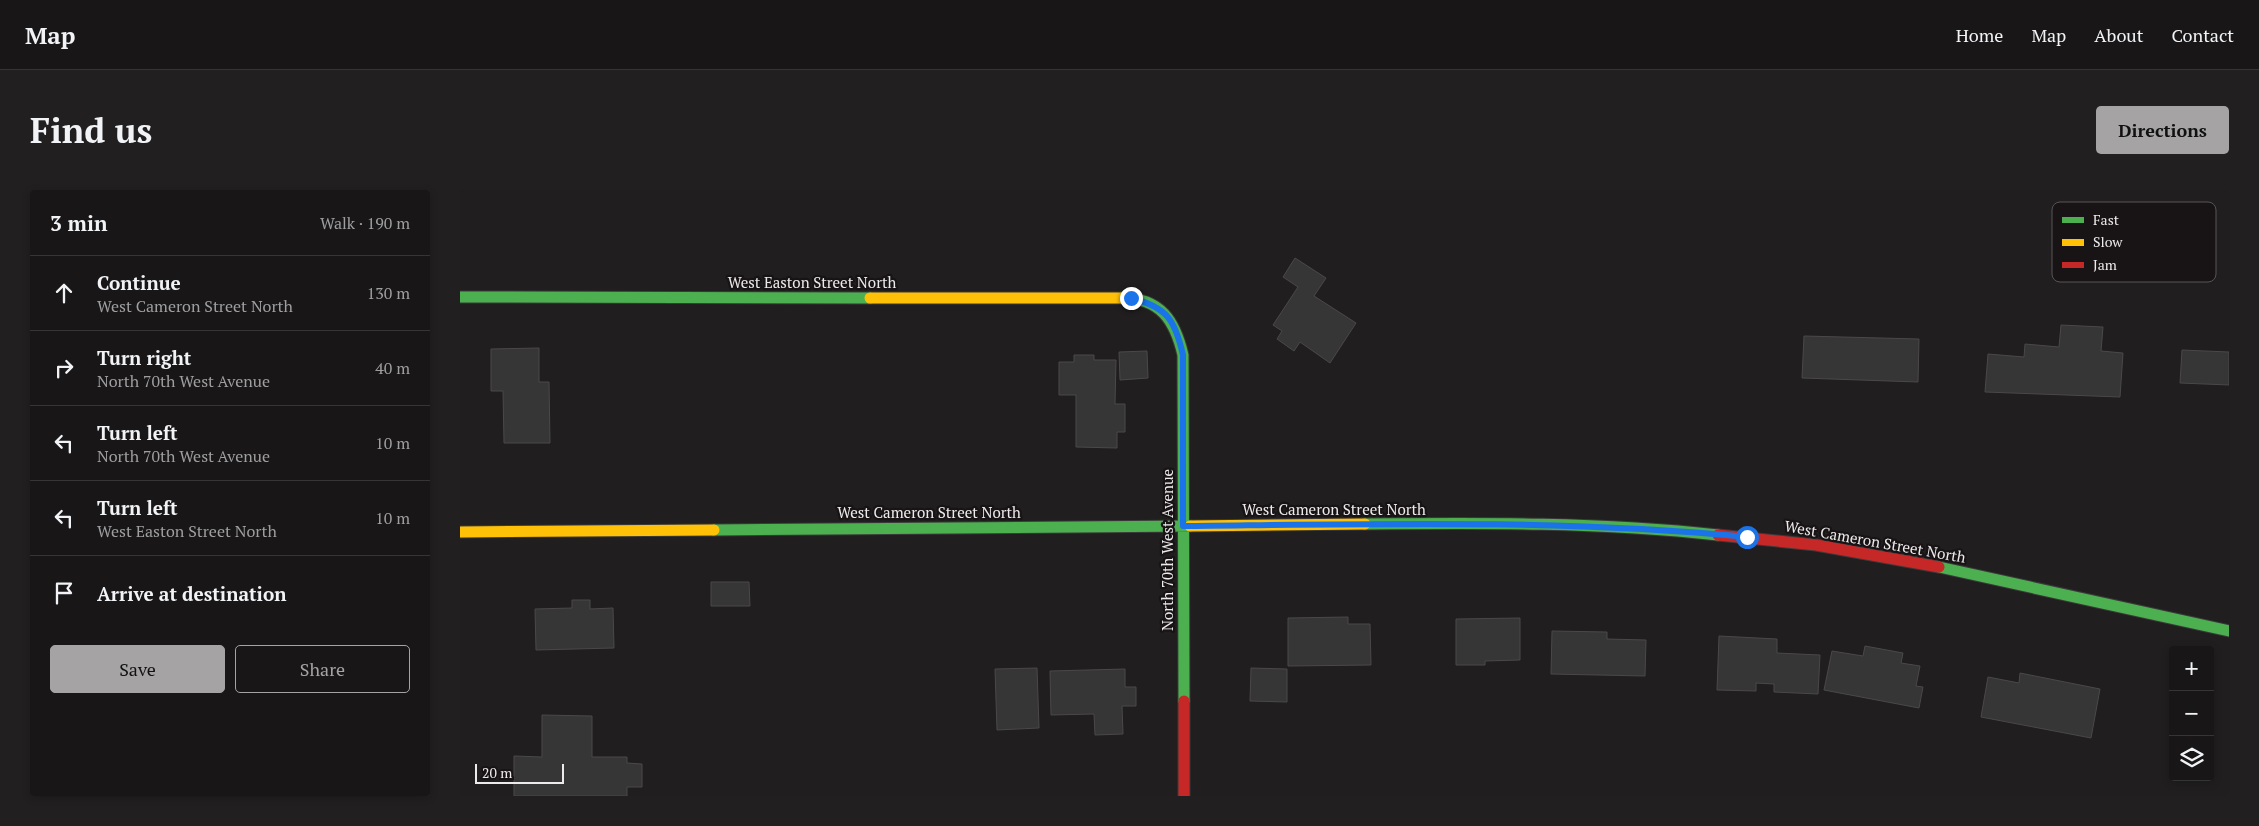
<!DOCTYPE html>
<html lang="en">
<head>
<meta charset="utf-8">
<style>
	body { margin:0; font-family:"PT Serif",serif; background:#211f20; color:#f1f3f6 }
	.controls { position:absolute; right:15px; bottom:15px; display:grid; overflow:hidden; border-radius:5px; box-shadow:0 2px 8px #0003 }
	.controls button { width:45px; height:45px; display:grid; place-items:center; padding:0; border:0; border-bottom:1px solid #363536; background:#181617; color:#f1f3f6; font:25px sans-serif }
	.scale { position:absolute; left:15px; bottom:12px; width:89px; box-sizing:border-box; padding-left:5px; border:2px solid #edeaec; border-top:0; font-size:14px; line-height:18px; white-space:nowrap; color:#edeaec; -webkit-text-stroke:4px #181416; paint-order:stroke }
	.stop { position:absolute; width:15px; height:15px; margin:-11px; border:4px solid #1a73e8; border-radius:50%; background:#fff }
	.stop.end { background:#1a73e8; border-color:#fff; box-shadow:0 1px 5px #0008 }
	.list { margin:0; padding:0; list-style:none }
	h2 { display:flex; justify-content:space-between; align-items:center; height:65px; margin:0; padding:0 20px; font-size:21px }
	h2 small { font-size:16px; font-weight:400; color:#9f9fa1 }
	.list li { display:grid; grid-template-columns:32px 1fr auto; gap:15px; align-items:center; box-sizing:border-box; height:75px; padding:0 20px; border-top:1px solid #363536 }
	.list b { display:block; font-size:19px; white-space:nowrap }
	.list p { margin:0; font-size:16px; white-space:nowrap; color:#9f9fa1 }
	.list em { font-size:16px; font-style:normal; color:#9f9fa1 }
	.actions { display:flex; gap:10px; padding:15px 20px }
	.actions a { flex:1; padding:11px 0; border:1px solid #a5a3a4; border-radius:5px; text-align:center; font-size:18px; color:#a5a3a4 }
	.actions .main { background:#a5a3a4; color:#111 }
	.icon { flex:none; width:28px; height:28px; fill:none; stroke:currentColor; stroke-width:2; stroke-linecap:round; stroke-linejoin:round }
	.map { position:relative; flex:none; width:1769px; height:606px; overflow:hidden; border-radius:5px }
	header { display:flex; align-items:center; gap:30px; box-sizing:border-box; height:70px; padding:0 25px; background:#181617; border-bottom:1px solid #363536 }
	header strong { font-size:24px }
	nav { display:flex; gap:28px; margin-inline-start:auto; font-size:18px }
	.intro { display:flex; align-items:center; justify-content:space-between; box-sizing:border-box; height:120px; padding:0 30px }
	h1 { margin:0; font-size:35px }
	.button { padding:12px 22px; border-radius:5px; background:#a5a3a4; color:#111; font-size:18px; font-weight:700 }
	main { display:flex; gap:30px; padding:0 30px }
	aside { flex:1; background:#181617; border-radius:5px; box-shadow:0 2px 8px #0003 }
	.map>svg:first-child { display:block }
	.building { fill:#373636; stroke:#4b484a }
	.lines { fill:none; stroke-linecap:round; stroke-linejoin:round }
	.fast-casing { stroke:#3b393a; stroke-width:13 }
	.slow-casing { stroke:#3b393a; stroke-width:13 }
	.jam-casing { stroke:#3b393a; stroke-width:13 }
	.fast { stroke:#4caf50; stroke-width:11 }
	.slow { stroke:#ffc107; stroke-width:11 }
	.jam { stroke:#c62828; stroke-width:11 }
	.route { stroke:#1a73e8; stroke-width:6 }
	.labels { text-anchor:middle; stroke-width:4.5; stroke-linejoin:round; paint-order:stroke }
	.street-label { font-size:15px; fill:#edeaec; stroke:#181416 }
	.key { fill:#181416; stroke:#585456; stroke-width:1 }
	.key-label { font-size:14px; fill:#edeaec }
</style>
</head>
<body>
<header>
<strong>Map</strong>
<nav><a>Home</a><a>Map</a><a>About</a><a>Contact</a></nav>
</header>
<div class="intro"><h1>Find us</h1><a class="button">Directions</a></div>
<main>
<aside>
<h2>3 min<small>Walk · 190 m</small></h2>
<ul class="list">
<li><svg class="icon" aria-label="ahead" viewBox="0 0 24 24"><path d="M12 20V5M6 11l6-6 6 6"/></svg><div><b>Continue</b><p>West Cameron Street North</p></div><em>130 m</em></li>
<li><svg class="icon" aria-label="right" viewBox="0 0 24 24"><path d="M7 20v-9h11M14 6l5 5-5 5"/></svg><div><b>Turn right</b><p>North 70th West Avenue</p></div><em>40 m</em></li>
<li><svg class="icon" aria-label="left" viewBox="0 0 24 24"><path d="M17 20v-9H6M10 6l-5 5 5 5"/></svg><div><b>Turn left</b><p>North 70th West Avenue</p></div><em>10 m</em></li>
<li><svg class="icon" aria-label="left" viewBox="0 0 24 24"><path d="M17 20v-9H6M10 6l-5 5 5 5"/></svg><div><b>Turn left</b><p>West Easton Street North</p></div><em>10 m</em></li>
<li><svg class="icon" aria-label="arrive" viewBox="0 0 24 24"><path d="M6 21V4h12l-3 4 3 4H6"/></svg><div><b>Arrive at destination</b></div></li>
</ul>
<div class="actions"><a class="main">Save</a><a>Share</a></div>
</aside>
<div class="map">
<svg width="1769" height="606" viewBox="0 0 1769 606">
	<rect width="100%" height="100%" fill="#201e1f"/>
	<!-- building -->
	<path class="building" d="M 835,68 L 866,88 L 854,106 L 896,133 L 870,173 L 840,152 L 834,161 L 817,149 L 822,141 L 813,135 L 838,97 L 823,87 Z
		M 1601,135 L 1643,137 L 1641,161 L 1663,163 L 1660,207 L 1525,202 L 1528,164 L 1564,167 L 1565,154 L 1599,157 Z
		M 1344,146 L 1459,149 L 1458,192 L 1342,188 Z
		M 79,158 L 79,192 L 89,192 L 90,253 L 44,253 L 43,201 L 31,201 L 31,159 Z
		M 1722,160 L 1769,162 L 1769,195 L 1720,193 Z
		M 687,161 L 688,188 L 660,190 L 659,162 Z
		M 614,165 L 634,165 L 634,170 L 656,170 L 655,214 L 665,214 L 665,242 L 657,242 L 657,258 L 616,257 L 616,205 L 599,205 L 599,172 L 614,172 Z
		M 251,392 L 289,392 L 290,416 L 251,416 Z
		M 112,410 L 130,410 L 130,419 L 153,418 L 154,458 L 76,460 L 75,419 L 112,418 Z
		M 888,427 L 888,434 L 910,434 L 911,475 L 828,476 L 828,428 Z
		M 1060,428 L 1060,470 L 1025,471 L 1025,475 L 996,475 L 996,429 Z
		M 1092,441 L 1147,442 L 1147,449 L 1186,450 L 1185,486 L 1091,484 Z
		M 1259,446 L 1317,449 L 1317,463 L 1360,465 L 1358,504 L 1314,502 L 1314,494 L 1296,493 L 1296,501 L 1257,500 Z
		M 1405,456 L 1443,463 L 1441,473 L 1460,476 L 1456,496 L 1463,497 L 1459,518 L 1364,500 L 1372,461 L 1403,466 Z
		M 577,478 L 579,538 L 537,540 L 535,479 Z
		M 791,478 L 827,479 L 827,512 L 790,511 Z
		M 665,479 L 665,497 L 676,497 L 676,516 L 662,516 L 663,544 L 635,545 L 634,524 L 591,525 L 590,481 Z
		M 1560,483 L 1640,499 L 1631,548 L 1521,527 L 1528,487 L 1559,493 Z
		M 82,525 L 132,526 L 132,567 L 167,567 L 167,573 L 182,574 L 182,597 L 167,597 L 167,606 L 54,606 L 54,566 L 82,567 Z"/>
	<g class="lines">
		<!-- fast casing -->
		<g class="fast-casing">
			<path id="fast" d="M 0,107 L 410,108
				M 662,108 C 701,108 715,131 723,165 L 724,511
				M 905,334 C 1023,333 1141,332 1258,345
				M 254,340 L 730,336
				M 1479,377 L 1769,441"/>
		</g>
		<!-- slow casing -->
		<g class="slow-casing">
			<path id="slow" d="M 410,108 L 662,108
				M 730,336 L 905,334
				M 0,342 L 254,340"/>
		</g>
		<!-- jam casing -->
		<g class="jam-casing">
			<path id="jam" d="M 1258,345 L 1356,355 L 1479,377
				M 724,511 L 724,606"/>
		</g>
		<!-- fast -->
		<use href="#fast" class="fast"/>
		<!-- slow -->
		<use href="#slow" class="slow"/>
		<!-- jam -->
		<use href="#jam" class="jam"/>
	</g>
	<g class="lines">
		<!-- route -->
		<path class="route" d="M 671,108 C 707,117 715,130 723,165 L 723,336 C 911,334 1100,329 1287,347"/>
	</g>
	<g class="labels">
		<!-- street labels -->
		<g class="street-label">
			<text x="352" y="98">West Easton Street North</text>
			<text x="874" y="325">West Cameron Street North</text>
			<text x="469" y="328">West Cameron Street North</text>
			<text transform="translate(1415 352) rotate(10)" y="5">West Cameron Street North</text>
			<text transform="translate(708 360) rotate(-90)" y="5">North 70th West Avenue</text>
		</g>
	</g>
	<!-- legend -->
	<rect x="1592" y="12" width="164" height="80" rx="8" class="key"/>
	<rect x="1602" y="27" width="22" height="6" fill="#4caf50"/>
	<rect x="1602" y="49" width="22" height="7" fill="#ffc107"/>
	<rect x="1602" y="72" width="22" height="6" fill="#c62828"/>
	<g class="key-label">
		<text x="1633" y="35">Fast</text>
		<text x="1633" y="57">Slow</text>
		<text x="1633" y="80">Jam</text>
	</g>
</svg>
<div class="controls">
<button>+</button>
<button>−</button>
<button><svg class="icon" aria-label="layers" viewBox="0 0 24 24"><path d="M12 4l9 5-9 5-9-5zM3 14l9 5 9-5"/></svg></button>
</div>
<div class="scale">20 m</div>
<div class="stop" style="left:1287px;top:347px"></div>
<div class="stop end" style="left:671px;top:108px"></div>
</div>
</main>
</body>
</html>
